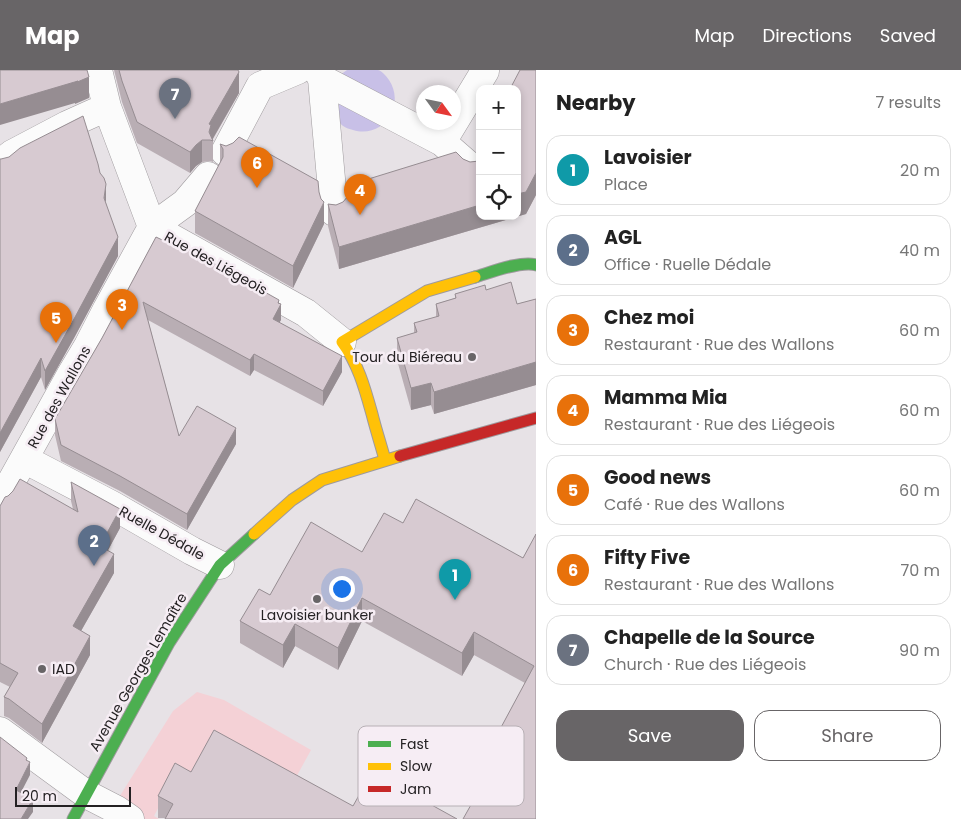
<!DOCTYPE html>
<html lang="en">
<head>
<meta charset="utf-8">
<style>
	body { margin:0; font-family:Poppins,sans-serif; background:#f6f6f6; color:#222 }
	.controls { position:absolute; right:15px; top:15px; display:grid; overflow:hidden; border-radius:10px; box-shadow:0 2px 8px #0003 }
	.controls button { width:45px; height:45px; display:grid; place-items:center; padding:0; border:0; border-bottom:1px solid #e0e0e0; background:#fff; color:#222; font:25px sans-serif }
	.compass { position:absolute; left:416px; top:15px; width:45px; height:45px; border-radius:50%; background:#fff; box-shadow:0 2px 8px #0003; rotate:123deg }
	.scale { position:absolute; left:15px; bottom:12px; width:116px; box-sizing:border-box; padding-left:5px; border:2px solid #242123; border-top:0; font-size:14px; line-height:18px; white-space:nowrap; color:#242123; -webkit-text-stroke:4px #f6edf4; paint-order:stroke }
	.you { position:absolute; left:341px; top:518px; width:18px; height:18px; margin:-12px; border:4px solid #fff; border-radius:50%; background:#1a73e8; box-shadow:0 0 0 8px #1a73e833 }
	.badge { display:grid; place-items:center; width:32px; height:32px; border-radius:50%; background:#686567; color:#fff; font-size:16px; font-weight:700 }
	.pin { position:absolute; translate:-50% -41px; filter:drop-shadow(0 1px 2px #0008) }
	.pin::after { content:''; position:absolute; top:26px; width:18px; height:15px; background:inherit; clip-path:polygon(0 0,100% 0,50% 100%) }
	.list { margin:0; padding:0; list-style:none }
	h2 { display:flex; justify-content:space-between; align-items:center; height:65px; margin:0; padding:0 20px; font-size:21px }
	h2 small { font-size:16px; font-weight:400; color:#767676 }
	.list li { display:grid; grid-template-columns:32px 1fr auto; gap:15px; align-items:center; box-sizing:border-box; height:70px; margin:0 10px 10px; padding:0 10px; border:1px solid #e0e0e0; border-radius:15px }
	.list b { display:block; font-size:19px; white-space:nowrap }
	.list p { margin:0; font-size:16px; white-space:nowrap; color:#767676 }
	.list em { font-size:16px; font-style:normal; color:#767676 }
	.actions { display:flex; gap:10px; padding:15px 20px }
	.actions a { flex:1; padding:11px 0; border:1px solid #686567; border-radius:15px; text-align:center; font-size:18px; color:#686567 }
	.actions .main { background:#686567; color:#fff }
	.icon { flex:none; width:28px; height:28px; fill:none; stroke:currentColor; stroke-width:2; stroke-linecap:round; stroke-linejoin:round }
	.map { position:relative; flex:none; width:536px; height:749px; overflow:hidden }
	header { display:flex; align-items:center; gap:30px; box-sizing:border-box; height:70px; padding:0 25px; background:#686567; color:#fff }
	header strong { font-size:24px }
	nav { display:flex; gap:28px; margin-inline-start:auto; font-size:18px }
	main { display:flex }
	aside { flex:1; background:#fff }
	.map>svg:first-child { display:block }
	.green { fill:#f4d1d6 }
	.water { fill:#c8c0e7 }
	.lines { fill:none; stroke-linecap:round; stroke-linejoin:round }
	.street-casing { stroke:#9e9a9d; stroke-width:29 }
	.fast-casing { stroke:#9e9a9d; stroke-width:13 }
	.slow-casing { stroke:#9e9a9d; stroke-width:13 }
	.jam-casing { stroke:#9e9a9d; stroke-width:13 }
	.street { stroke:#fbfbfb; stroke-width:28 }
	.fast { stroke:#4caf50; stroke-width:11 }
	.slow { stroke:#ffc107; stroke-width:11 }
	.jam { stroke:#c62828; stroke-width:11 }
	.wall { fill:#b9aeb4 }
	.shaded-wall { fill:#968d92 }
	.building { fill:#d7cad1; stroke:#968d92 }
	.poi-dot { fill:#686567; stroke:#f6edf4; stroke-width:2 }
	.labels { text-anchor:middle; stroke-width:5; stroke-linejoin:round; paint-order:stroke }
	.street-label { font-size:14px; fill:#242123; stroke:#f6edf4 }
	.poi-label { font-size:14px; fill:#242123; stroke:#f6edf4; text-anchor:end }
	.key { fill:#f6edf4; stroke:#b7b0b5; stroke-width:1 }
	.key-label { font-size:14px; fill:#242123 }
</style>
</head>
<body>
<header>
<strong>Map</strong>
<nav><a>Map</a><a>Directions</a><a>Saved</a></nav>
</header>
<main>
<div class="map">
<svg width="536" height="749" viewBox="0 0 536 749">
	<rect width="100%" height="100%" fill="#e7e2e6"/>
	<!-- green -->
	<path class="green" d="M 197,622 L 224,630 L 311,680 L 288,722 L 165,725 L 154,746 L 159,749 L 138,749 L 118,729 L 173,641 Z"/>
	<!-- water -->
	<path class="water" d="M 347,0 C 354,0 372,0 378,0 C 382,1 387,7 389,10 C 406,36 383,69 353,60 C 349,59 343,57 340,53 C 336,49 332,30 330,24 L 340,5 Z"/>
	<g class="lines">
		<!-- street casing -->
		<g class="street-casing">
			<path id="street" d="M 98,0 L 107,37 L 152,157 L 306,243 L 342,272
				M 317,0 L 322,9 L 334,142
				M 322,9 L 442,72 L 473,99
				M 442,72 L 485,1
				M 225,82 L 260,16 L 298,0
				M 0,93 L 12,84 L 67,55 L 107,37
				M 24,389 L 112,435 L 192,481 L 220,495
				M 0,432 L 70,306 L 88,276 L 107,239 L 152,157 L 185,133 L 208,106
				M 0,661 L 86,724 L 117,740 L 130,749"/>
		</g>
		<!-- fast casing -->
		<g class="fast-casing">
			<path id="fast" d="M 475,207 C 489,203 522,190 536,195
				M 73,749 L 169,573 L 220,495 L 254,464"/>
		</g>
		<!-- slow casing -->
		<g class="slow-casing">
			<path id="slow" d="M 385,390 C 381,375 376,360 372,344 C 365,319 358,293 342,272 L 427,221 L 475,207
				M 254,464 L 292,430 L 322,410 L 400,386"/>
		</g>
		<!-- jam casing -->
		<g class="jam-casing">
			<path id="jam" d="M 400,386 L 536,348"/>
		</g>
		<!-- street -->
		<use href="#street" class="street"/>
		<!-- fast -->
		<use href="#fast" class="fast"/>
		<!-- slow -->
		<use href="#slow" class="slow"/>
		<!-- jam -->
		<use href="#jam" class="jam"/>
	</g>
	<!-- wall -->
	<path class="wall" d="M 114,0 L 238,0 L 239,23 L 213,69 L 213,92 L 210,91 L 202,92 L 196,96 L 190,103 L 137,73 L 122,32 Z
		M 536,0 L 536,125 L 526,144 L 339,199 L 328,156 L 328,134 L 336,135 L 463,89 L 470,92 L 479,91 L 517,146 Z
		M 220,74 L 319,122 L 324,154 L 293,218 L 195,163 L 195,141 L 220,94 Z
		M 0,89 L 106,133 L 118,186 L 74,268 L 45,320 L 41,307 L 0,382 Z
		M 156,167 L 279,233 L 281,250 L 279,252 L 342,302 L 323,336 L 254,300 L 250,306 L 148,250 L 179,366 L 236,374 L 187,460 L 120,421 L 61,391 L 55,365 L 55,349 L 102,268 Z
		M 486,220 L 517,234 L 536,229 L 536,315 L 434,344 L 431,335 L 411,340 L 397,290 L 397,268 L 414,263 L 414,253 L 436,247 L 436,234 L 455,228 L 455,224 Z
		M 71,412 L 120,458 L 108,480 L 114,503 L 81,561 L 90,585 L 42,673 L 9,648 L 4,646 L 4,627 L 10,617 L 0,612 L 0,436 L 73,439 L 71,431 Z
		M 403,453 L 523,488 L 536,464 L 536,749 L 498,685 L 498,663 L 525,613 L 474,585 L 462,606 L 362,551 L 338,600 L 295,576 L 283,598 L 240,573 L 240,551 L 270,525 L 362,482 Z
		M 191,702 L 353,736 L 457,749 L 158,748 L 158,726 Z"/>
	<!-- shaded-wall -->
	<path class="shaded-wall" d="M 239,2 L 239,23 L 212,70 L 210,70 L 209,54 Z
		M 89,7 L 89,28 L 75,34 L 75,33 L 0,55 L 0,34 Z
		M 202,70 L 202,92 L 196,96 L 190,103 L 190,82 L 196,75 Z
		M 536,103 L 536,125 L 526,144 L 339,199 L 339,177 L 480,135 L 480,146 L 517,146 L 517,124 Z
		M 106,114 L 106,133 L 104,128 Z
		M 324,132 L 324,154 L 293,218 L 293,196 Z
		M 118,167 L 118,186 L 74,268 L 45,320 L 45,301 Z
		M 279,230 L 279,237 L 281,234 L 281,250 L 273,264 L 273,249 Z
		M 254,284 L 254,300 L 250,306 L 250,290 Z
		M 342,286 L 342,302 L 323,336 L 323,321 Z
		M 41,288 L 41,307 L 0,382 L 0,363 Z
		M 536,292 L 536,315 L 434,344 L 434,322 Z
		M 431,313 L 431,335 L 411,340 L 411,318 Z
		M 236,358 L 236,374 L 187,460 L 187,444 Z
		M 120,439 L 120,458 L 100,495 L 100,476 Z
		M 114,484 L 114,503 L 73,575 L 73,556 Z
		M 362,528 L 362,551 L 338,600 L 338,578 Z
		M 295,554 L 295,576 L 283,598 L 283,575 Z
		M 474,562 L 474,585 L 462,606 L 462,583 Z
		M 90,566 L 90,585 L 42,673 L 42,654 Z
		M 27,688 L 27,698 L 30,692 L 30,705 L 16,732 L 16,720 Z
		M 33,729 L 33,742 L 28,749 L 21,749 Z"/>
	<!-- building -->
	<path class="building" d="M 0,0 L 87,0 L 89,7 L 75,13 L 78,11 L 0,34 Z
		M 119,0 L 238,0 L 239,2 L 209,54 L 211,55 L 209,62 L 213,71 L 210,70 L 202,70 L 196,75 L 190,82 L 137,52 L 122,11 Z
		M 520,0 L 536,0 L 536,103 L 526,122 L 517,124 L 517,19 L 510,19 Z
		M 83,46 L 98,94 L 100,103 L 104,108 L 106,114 L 104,128 L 118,167 L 74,249 L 45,301 L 41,288 L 0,363 L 0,89 L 1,89 L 9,87 L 20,78 Z
		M 239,67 L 318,111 L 319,122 L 321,129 L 324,132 L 293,196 L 195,141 L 223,87 L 223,79 L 220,74 L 226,76 L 233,73 Z
		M 456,82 L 463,89 L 470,92 L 479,91 L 480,91 L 480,135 L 339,177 L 328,134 L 336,135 L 343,132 L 348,126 L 349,115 Z
		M 156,167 L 179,178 L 181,175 L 279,230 L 278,233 L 281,234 L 273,249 L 342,286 L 323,321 L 254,284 L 250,290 L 143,232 L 179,366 L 197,336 L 236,358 L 187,444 L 120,406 L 61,375 L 55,349 L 102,268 Z
		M 511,212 L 517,234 L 536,229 L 536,292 L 434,322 L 431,313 L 411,318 L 397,268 L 417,262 L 414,253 L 439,246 L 436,234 L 456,228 L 455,224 L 485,215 L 486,220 Z
		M 20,409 L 78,442 L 71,412 L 120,439 L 100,476 L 114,484 L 73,556 L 90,566 L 42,654 L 9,629 L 4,627 L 18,603 L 0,593 L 0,436 L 5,427 L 8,426 L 13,421 Z
		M 416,429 L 523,488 L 536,464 L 536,749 L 463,749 L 508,669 L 498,663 L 534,596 L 474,562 L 462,583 L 362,528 L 338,578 L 295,554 L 283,575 L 240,551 L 259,519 L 270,525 L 311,452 L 362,482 L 384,443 L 403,453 Z
		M 214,660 L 353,736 L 372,702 L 457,749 L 165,749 L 173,734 L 158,726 L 175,693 L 191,702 Z
		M 0,667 L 27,688 L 26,690 L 30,692 L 16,720 L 33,729 L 21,749 L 0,749 Z"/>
	<!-- markers -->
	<g class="poi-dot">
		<circle cx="472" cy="287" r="5"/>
		<circle cx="317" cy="529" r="5"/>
		<circle cx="42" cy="599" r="5"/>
	</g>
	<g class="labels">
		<!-- street labels -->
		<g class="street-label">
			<text transform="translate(216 193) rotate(29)" y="5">Rue des Liégeois</text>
			<text transform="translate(59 327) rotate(-61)" y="5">Rue des Wallons</text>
			<text transform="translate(162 463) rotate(29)" y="5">Ruelle Dédale</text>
			<text transform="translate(138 602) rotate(-60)" y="5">Avenue Georges Lemaître</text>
		</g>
		<!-- poi labels -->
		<g class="poi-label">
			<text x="462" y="292">Tour du Biéreau</text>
			<text x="317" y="550" text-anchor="middle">Lavoisier bunker</text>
			<text x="52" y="604" text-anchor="start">IAD</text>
		</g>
	</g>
	<!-- legend -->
	<rect x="358" y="656" width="166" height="80" rx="8" class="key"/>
	<rect x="368" y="671" width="23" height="6" fill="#4caf50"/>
	<rect x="368" y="693" width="23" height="7" fill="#ffc107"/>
	<rect x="368" y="716" width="23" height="6" fill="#c62828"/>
	<g class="key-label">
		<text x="400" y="679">Fast</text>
		<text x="400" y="701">Slow</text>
		<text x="400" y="724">Jam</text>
	</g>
</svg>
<div class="controls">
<button>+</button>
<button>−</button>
<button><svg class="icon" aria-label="locate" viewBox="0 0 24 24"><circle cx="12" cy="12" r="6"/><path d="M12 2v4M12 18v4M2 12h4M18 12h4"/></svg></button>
</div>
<svg class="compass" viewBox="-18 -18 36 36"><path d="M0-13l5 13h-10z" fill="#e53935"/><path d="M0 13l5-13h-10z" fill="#767676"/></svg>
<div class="scale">20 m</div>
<div class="you"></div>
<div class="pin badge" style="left:455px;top:530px;background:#0f9aa8">1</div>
<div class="pin badge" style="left:94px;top:496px;background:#5c6f8a">2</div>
<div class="pin badge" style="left:122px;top:260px;background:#e8710a">3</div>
<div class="pin badge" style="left:360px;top:145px;background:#e8710a">4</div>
<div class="pin badge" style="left:56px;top:273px;background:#e8710a">5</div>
<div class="pin badge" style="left:257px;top:118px;background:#e8710a">6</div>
<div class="pin badge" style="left:175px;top:49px;background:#6b7280">7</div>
</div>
<aside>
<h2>Nearby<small>7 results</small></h2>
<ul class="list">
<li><span class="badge" style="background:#0f9aa8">1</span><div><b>Lavoisier</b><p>Place</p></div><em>20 m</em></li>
<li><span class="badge" style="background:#5c6f8a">2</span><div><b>AGL</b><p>Office · Ruelle Dédale</p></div><em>40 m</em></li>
<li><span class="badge" style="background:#e8710a">3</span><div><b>Chez moi</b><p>Restaurant · Rue des Wallons</p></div><em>60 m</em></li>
<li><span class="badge" style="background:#e8710a">4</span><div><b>Mamma Mia</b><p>Restaurant · Rue des Liégeois</p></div><em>60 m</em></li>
<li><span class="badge" style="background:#e8710a">5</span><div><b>Good news</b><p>Café · Rue des Wallons</p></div><em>60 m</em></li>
<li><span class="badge" style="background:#e8710a">6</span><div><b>Fifty Five</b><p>Restaurant · Rue des Wallons</p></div><em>70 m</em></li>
<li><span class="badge" style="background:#6b7280">7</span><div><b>Chapelle de la Source</b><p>Church · Rue des Liégeois</p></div><em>90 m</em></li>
</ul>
<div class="actions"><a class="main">Save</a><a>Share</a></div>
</aside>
</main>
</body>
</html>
